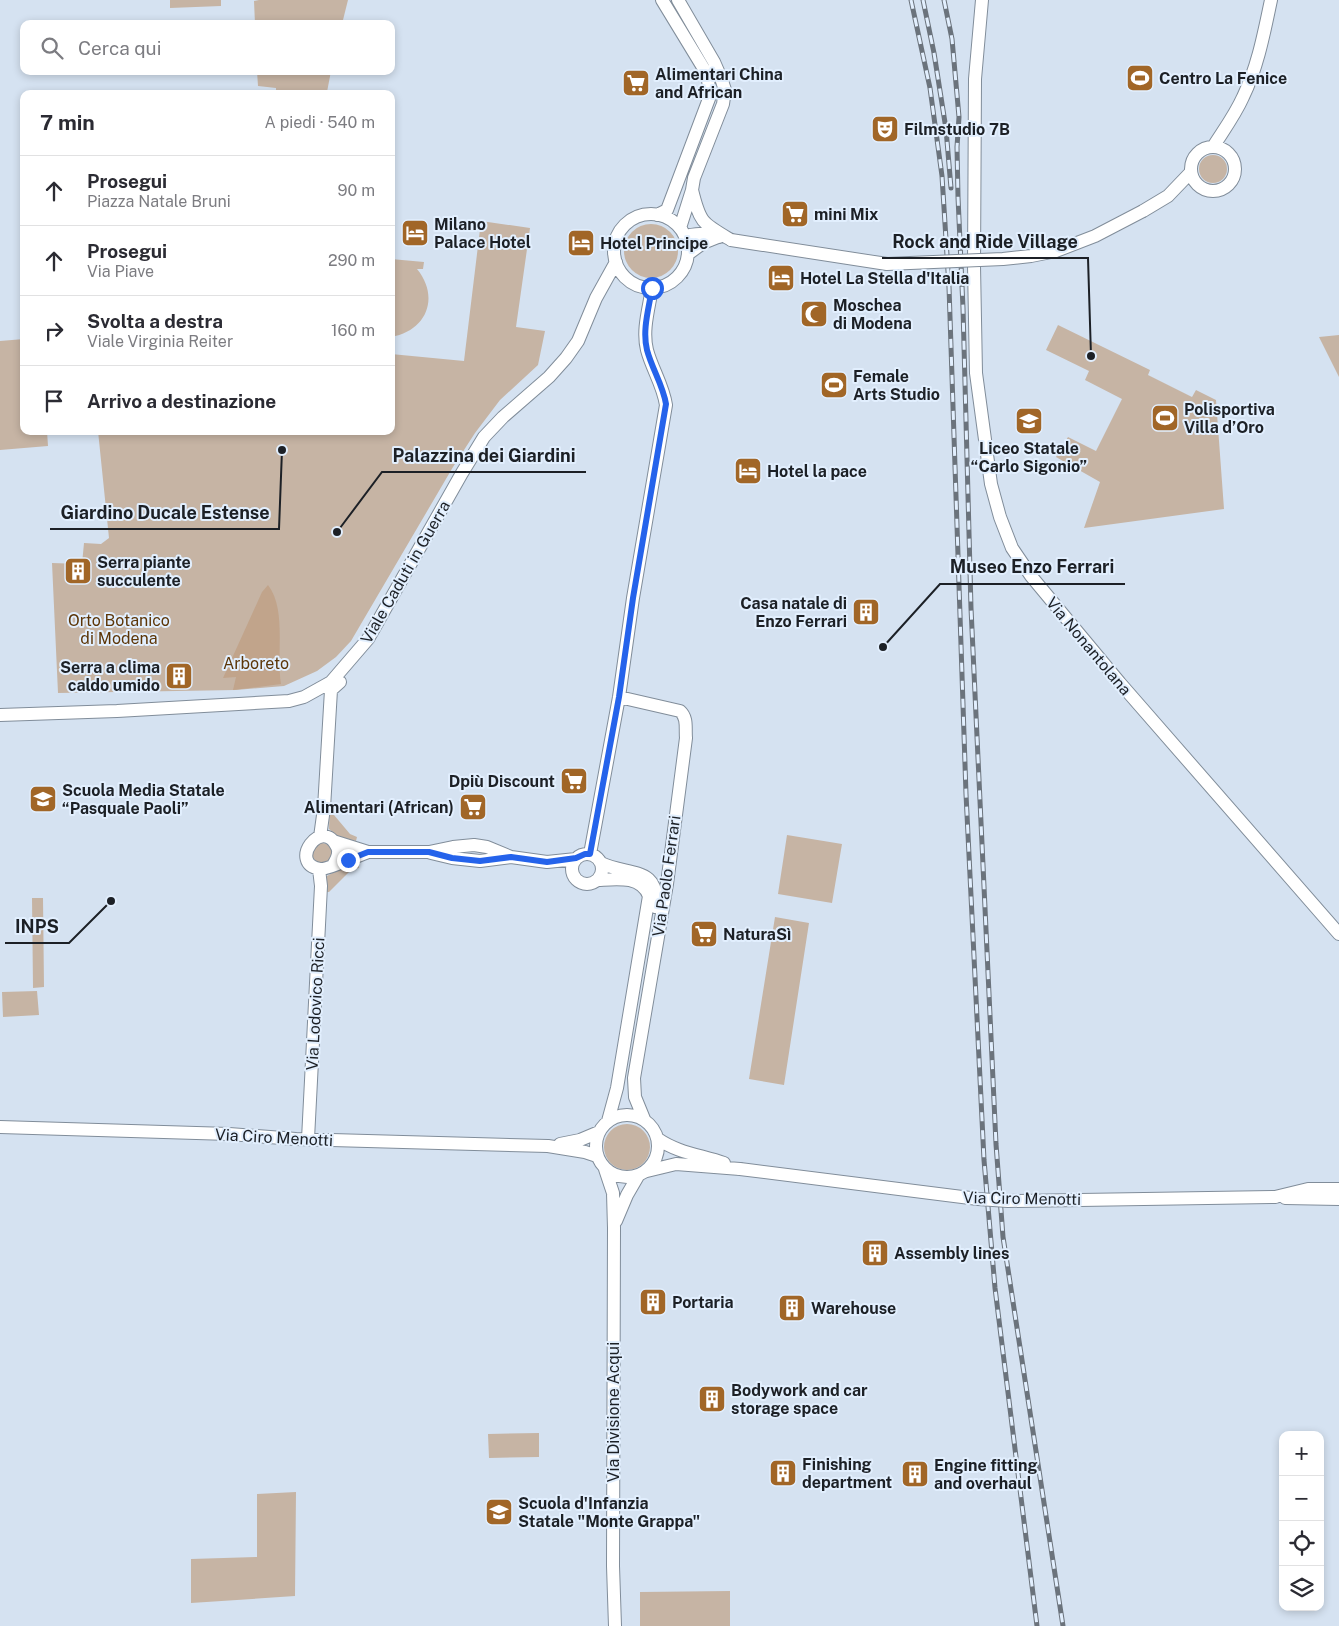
<!DOCTYPE html>
<html lang="it">
<head>
<meta charset="utf-8">
<style>
	body { margin:0; font-family:"Public Sans",sans-serif; background:#f7f7f7; color:#2b2b33 }
	.controls { position:absolute; right:15px; bottom:15px; display:grid; overflow:hidden; border-radius:10px; box-shadow:0 2px 8px #0003 }
	.controls button { width:45px; height:45px; display:grid; place-items:center; padding:0; border:0; border-bottom:1px solid #e1e1e2; background:#fff; color:#2b2b33; font:25px sans-serif }
	.stop { position:absolute; width:15px; height:15px; margin:-11px; border:4px solid #2563eb; border-radius:50%; background:#fff }
	.stop.end { background:#2563eb; border-color:#fff; box-shadow:0 1px 5px #0008 }
	.list { margin:0; padding:0; list-style:none }
	h2 { display:flex; justify-content:space-between; align-items:center; height:65px; margin:0; padding:0 20px; font-size:21px }
	h2 small { font-size:16px; font-weight:400; color:#7c7c81 }
	.list li { display:grid; grid-template-columns:32px 1fr auto; gap:15px; align-items:center; box-sizing:border-box; height:70px; padding:0 20px; border-top:1px solid #e1e1e2 }
	.list b { display:block; font-size:19px; white-space:nowrap }
	.list p { margin:0; font-size:16px; white-space:nowrap; color:#7c7c81 }
	.list em { font-size:16px; font-style:normal; color:#7c7c81 }
	.icon { flex:none; width:28px; height:28px; fill:none; stroke:currentColor; stroke-width:2; stroke-linecap:round; stroke-linejoin:round }
	.map { position:relative; flex:none; width:1339px; height:1626px; overflow:hidden }
	.search { position:absolute; background:#fff; box-shadow:0 2px 8px #0003; left:20px; top:20px; width:375px; height:55px; display:flex; align-items:center; gap:12px; box-sizing:border-box; padding:0 18px; border-radius:10px; color:#7c7c81; font-size:19px }
	.panel { position:absolute; background:#fff; box-shadow:0 2px 8px #0003; left:20px; top:90px; width:375px; height:345px; border-radius:10px }
	.map>svg:first-child { display:block }
	.green { fill:#c6b4a4 }
	.forest { fill:#c1a48b }
	.lines { fill:none; stroke-linecap:round; stroke-linejoin:round }
	.secondary-casing { stroke:#818d9a; stroke-width:14 }
	.secondary { stroke:#fff; stroke-width:12 }
	.rail-casing { stroke:#6b737c; stroke-width:5 }
	.rail { stroke:#e2effe; stroke-width:3; stroke-dasharray:9; stroke-linecap:butt }
	.secondary-bridge-casing { stroke:#818d9a; stroke-width:14; stroke-linecap:butt }
	.secondary-bridge { stroke:#fff; stroke-width:12 }
	.route { stroke:#2563eb; stroke-width:6 }
	.labels { text-anchor:middle; stroke-width:4; stroke-linejoin:round; paint-order:stroke }
	.poi-label { font-size:16px; font-weight:bold; fill:#1c2026; stroke:#e2effe; text-anchor:start }
	.street-label { font-size:16px; fill:#1c2026; stroke:#e2effe }
	.park-label { font-size:16px; fill:#5c3507; stroke:#e2effe }
	.leader { fill:none; stroke:#1c2026; stroke-width:2 }
	.callout-dot { fill:#1c2026; stroke:#e2effe; stroke-width:2 }
	.callout-label { font-size:18px; text-anchor:middle; font-weight:bold; fill:#1c2026; stroke:#e2effe; stroke-width:4; stroke-linejoin:round; paint-order:stroke }
</style>
</head>
<body>
<div class="map">
<svg width="1339" height="1626" viewBox="0 0 1339 1626">
	<rect width="100%" height="100%" fill="#d5e2f1"/>
	<!-- green -->
	<path class="green" d="M 170,0 L 221,0 L 221,6 L 170,8 Z
		M 259,0 L 348,0 L 342,24 L 255,24 L 254,1 Z
		M 257,71 L 331,71 L 327,92 L 312,91 L 311,94 L 276,94 L 276,88 L 258,86 Z
		M1199 169a14 14 0 1 1 28 0a14 14 0 1 1-28 0Z
		M 481,221 L 530,228 L 516,327 L 545,331 L 538,365 L 500,400 L 475,433 L 453,467 L 351,641 L 336,657 L 317,671 L 284,686 L 236,690 L 58,693 L 52,563 L 82,564 L 84,543 L 101,544 L 109,538 L 98,431 L 391,431 L 391,354 L 464,361 Z
		M624 251a27 27 0 1 1 54 0a27 27 0 1 1-54 0Z
		M 391,259 L 424,262 L 423,269 L 417,269 C 440,297 427,331 391,337 Z
		M 1058,325 L 1150,370 L 1148,375 L 1192,397 L 1196,390 L 1216,400 L 1224,509 L 1084,528 L 1100,482 L 1056,457 L 1068,437 L 1096,451 L 1122,399 L 1085,380 L 1089,371 L 1046,350 Z
		M 1339,335 L 1339,377 L 1319,337 Z
		M 24,339 L 24,431 L 47,431 L 48,446 L 0,450 L 0,341 Z
		M 330,803 L 334,804 L 334,815 L 350,834 L 357,837 L 356,841 L 340,838 L 329,829 Z
		M 787,835 L 842,844 L 832,903 L 778,894 Z
		M312 853a10 10 0 1 1 20 0a10 10 0 1 1-20 0Z
		M 353,864 L 358,864 L 359,868 L 352,869 L 329,892 L 325,892 L 324,877 C 335,873 342,866 353,864 Z
		M 32,898 L 43,898 L 44,987 L 33,988 Z
		M 775,917 L 809,923 L 784,1085 L 749,1079 Z
		M 37,991 L 39,1015 L 3,1017 L 2,992 Z
		M604 1147a23 23 0 1 1 46 0a23 23 0 1 1-46 0Z
		M 539,1433 L 539,1457 L 489,1458 L 488,1434 Z
		M 296,1492 L 295,1596 L 191,1603 L 191,1559 L 257,1557 L 257,1494 Z
		M 730,1591 L 730,1626 L 640,1626 L 640,1592 Z"/>
	<!-- forest -->
	<path class="forest" d="M 268,585 C 287,610 276,654 281,684 L 233,690 L 236,677 L 223,678 L 262,592 Z"/>
	<g class="lines">
		<!-- secondary casing -->
		<g class="secondary-casing">
			<path id="secondary" d="M 678,0 L 714,62 L 721,78 L 725,90 L 723,104 L 694,178 L 692,190 L 680,228
				M 982,0 L 975,79 L 974,266 L 976,373 L 991,484 L 1000,517 L 1012,548 L 1031,576 L 1120,683 L 1339,934
				M1191 169a22 22 0 1 1 44 0a22 22 0 1 1-44 0Z
				M 1213,147 C 1223,131 1235,115 1243,97 C 1258,66 1264,33 1271,0
				M 692,190 C 700,223 702,223 731,240
				M 1143,211 L 1168,196 L 1191,172
				M614 251a37 37 0 1 1 74 0a37 37 0 1 1-74 0Z
				M 657,215 L 667,210 L 710,96 L 708,80 L 704,69 L 662,0
				M 685,236 C 697,234 707,232 719,237
				M 688,254 L 703,243 L 718,237
				M 619,697 L 680,711 C 688,718 685,729 686,738 L 667,884 L 634,1078 L 635,1097 L 644,1119
				M 0,715 L 117,711 L 289,701 L 304,697 L 331,682 L 368,639 L 462,473 L 484,437 L 503,417 L 549,377 L 566,358 L 578,341 L 596,298 L 616,262
				M 320,837 L 324,808 L 331,690 L 340,682
				M 333,841 L 368,852 L 429,852 L 453,847 L 474,845 L 487,847 L 511,857
				M 431,853 L 452,858 L 480,861 L 511,857 L 547,862 L 576,859
				M572 869a15 15 0 1 1 30 0a15 15 0 1 1-30 0Z
				M 590,854 L 619,697 L 633,598 L 666,405 C 663,385 652,369 647,350 C 642,330 649,308 652,288
				M 601,863 C 628,876 661,866 655,907
				M 333,865 C 337,859 340,853 337,847 C 322,815 287,864 320,869 C 327,870 359,855 368,852
				M 598,880 C 616,879 641,875 649,896 L 617,1088 L 608,1121
				M596 1146a31 31 0 1 1 62 0a31 31 0 1 1-62 0Z
				M 0,1127 L 229,1134 L 296,1139 L 548,1146 L 585,1152 L 597,1156
				M 308,1139 L 321,886 L 319,869
				M 658,1139 C 678,1153 701,1155 724,1163
				M 560,1144 L 580,1140 L 599,1132
				M 605,1169 L 613,1193 L 614,1228 L 613,1566 L 615,1626
				M 647,1171 L 676,1164 L 740,1169
				M 1275,1197 L 1308,1189 L 1339,1189
				M 1285,1198 L 1339,1199
				M 616,1221 L 627,1195 L 638,1176"/>
		</g>
		<!-- secondary -->
		<use href="#secondary" class="secondary"/>
		<!-- rail casing -->
		<g class="rail-casing">
			<path id="rail" d="M 911,0 L 930,88 L 942,176 L 949,287 L 966,794 L 984,1160 L 995,1288 L 1037,1626
				M 923,0 L 934,53 L 946,129 L 951,188
				M 944,0 L 952,39 L 959,117 L 957,147 L 958,197 L 963,308 L 971,608 L 996,1144 L 1003,1237 L 1063,1626"/>
		</g>
		<!-- rail -->
		<use href="#rail" class="rail"/>
		<!-- secondary-bridge casing -->
		<g class="secondary-bridge-casing">
			<path id="secondary-bridge" d="M 731,240 L 887,264 L 1003,259 L 1031,256 L 1056,251 L 1095,236 L 1143,211
				M 740,1169 L 978,1199 L 1008,1201 L 1275,1197"/>
		</g>
		<!-- secondary-bridge -->
		<use href="#secondary-bridge" class="secondary-bridge"/>
	</g>
	<g class="lines">
		<!-- route -->
		<path class="route" d="M 348,860 L 368,852 L 429,852 L 452,858 L 480,861 L 511,857 L 547,862 L 576,858 L 585,854 L 590,854 L 619,697 L 633,598 L 666,404 C 663,385 652,369 647,350 C 642,330 649,308 652,288"/>
	</g>
	<!-- icons -->
	<defs>
		<g id="stadium-square" transform="scale(1.4375)"><rect x="-9" y="-9" width="18" height="18" rx="4" fill="#a16627" stroke="#e2effe"/><path d="M0-5a6.5 5 0 1 0 0 10a6.5 5 0 1 0 0-10ZM-3.5-1.8h7v3.6h-7Z" fill="#fff"/></g>
		<g id="supermarket-square" transform="scale(1.4375)"><rect x="-9" y="-9" width="18" height="18" rx="4" fill="#a16627" stroke="#e2effe"/><path d="M-6-5.5h2.5l.6 2H6L4.5 2H-2.5L-4.4-4H-6ZM-1.5 3.2a1.3 1.3 0 1 0 .1 0ZM3 3.2a1.3 1.3 0 1 0 .1 0Z" fill="#fff"/></g>
		<g id="theatre-square" transform="scale(1.4375)"><rect x="-9" y="-9" width="18" height="18" rx="4" fill="#a16627" stroke="#e2effe"/><path d="M-5-5.5Q0-4 5-5.5V0Q5 5 0 6Q-5 5-5 0ZM-3.3-2.5H-1v1.5H-3.3ZM1-2.5H3.3v1.5H1ZM-2.8 1Q0 5.5 2.8 1Z" fill="#fff"/></g>
		<g id="hotel-square" transform="scale(1.4375)"><rect x="-9" y="-9" width="18" height="18" rx="4" fill="#a16627" stroke="#e2effe"/><path d="M-6-4.5h1.5V1H6V5H4.5V3h-9V5H-6ZM-4 0a1.8 1.8 0 1 1 3.6 0ZM.5 0V-2.5h3Q6-2.5 6 0Z" fill="#fff"/></g>
		<g id="mosque-square" transform="scale(1.4375)"><rect x="-9" y="-9" width="18" height="18" rx="4" fill="#a16627" stroke="#e2effe"/><path d="M3.5-4.9A6 6 0 1 0 3.5 4.9A5 5 0 1 1 3.5-4.9Z" fill="#fff"/></g>
		<g id="school-square" transform="scale(1.4375)"><rect x="-9" y="-9" width="18" height="18" rx="4" fill="#a16627" stroke="#e2effe"/><path d="M0-5L7-2L0 1L-7-2ZM-4 1L0 2.5L4 1V4Q0 6-4 4Z" fill="#fff"/></g>
		<g id="building-square" transform="scale(1.4375)"><rect x="-9" y="-9" width="18" height="18" rx="4" fill="#a16627" stroke="#e2effe"/><path d="M-4-6H4V6H1V3H-1V6H-4ZM-2.5-4.3h1.7v1.8h-1.7ZM.8-4.3h1.7v1.8H.8ZM-2.5-1h1.7V.8h-1.7ZM.8-1h1.7V.8H.8Z" fill="#fff"/></g>
	</defs>
	<g fill-rule="evenodd">
		<use href="#stadium-square" x="1140" y="78"/>
		<use href="#supermarket-square" x="636" y="83"/>
		<use href="#theatre-square" x="885" y="129"/>
		<use href="#supermarket-square" x="795" y="214"/>
		<use href="#hotel-square" x="415" y="233"/>
		<use href="#hotel-square" x="581" y="243"/>
		<use href="#hotel-square" x="781" y="278"/>
		<use href="#mosque-square" x="814" y="314"/>
		<use href="#stadium-square" x="834" y="385"/>
		<use href="#stadium-square" x="1165" y="418"/>
		<use href="#school-square" x="1029" y="421"/>
		<use href="#hotel-square" x="748" y="471"/>
		<use href="#building-square" x="78" y="571"/>
		<use href="#building-square" x="866" y="612"/>
		<use href="#building-square" x="179" y="676"/>
		<use href="#supermarket-square" x="574" y="781"/>
		<use href="#school-square" x="43" y="799"/>
		<use href="#supermarket-square" x="473" y="807"/>
		<use href="#supermarket-square" x="704" y="934"/>
		<use href="#building-square" x="875" y="1253"/>
		<use href="#building-square" x="653" y="1302"/>
		<use href="#building-square" x="792" y="1308"/>
		<use href="#building-square" x="712" y="1399"/>
		<use href="#building-square" x="783" y="1473"/>
		<use href="#building-square" x="915" y="1474"/>
		<use href="#school-square" x="499" y="1512"/>
	</g>
	<g class="labels">
		<!-- poi labels -->
		<g class="poi-label">
			<text x="655" y="80">Alimentari China<tspan x="655" dy="18">and African</tspan></text>
			<text x="1159" y="84">Centro La Fenice</text>
			<text x="904" y="135">Filmstudio 7B</text>
			<text x="814" y="220">mini Mix</text>
			<text x="434" y="230">Milano<tspan x="434" dy="18">Palace Hotel</tspan></text>
			<text x="600" y="249">Hotel Principe</text>
			<text x="800" y="284">Hotel La Stella d'Italia</text>
			<text x="833" y="311">Moschea<tspan x="833" dy="18">di Modena</tspan></text>
			<text x="853" y="382">Female<tspan x="853" dy="18">Arts Studio</tspan></text>
			<text x="1184" y="415">Polisportiva<tspan x="1184" dy="18">Villa d’Oro</tspan></text>
			<text x="1029" y="454" text-anchor="middle">Liceo Statale<tspan x="1029" dy="18">“Carlo Sigonio”</tspan></text>
			<text x="767" y="477">Hotel la pace</text>
			<text x="97" y="568">Serra piante<tspan x="97" dy="18">succulente</tspan></text>
			<text x="847" y="609" text-anchor="end">Casa natale di<tspan x="847" dy="18">Enzo Ferrari</tspan></text>
			<text x="160" y="673" text-anchor="end">Serra a clima<tspan x="160" dy="18">caldo umido</tspan></text>
			<text x="555" y="787" text-anchor="end">Dpiù Discount</text>
			<text x="62" y="796">Scuola Media Statale<tspan x="62" dy="18">“Pasquale Paoli”</tspan></text>
			<text x="454" y="813" text-anchor="end">Alimentari (African)</text>
			<text x="723" y="940">NaturaSì</text>
			<text x="894" y="1259">Assembly lines</text>
			<text x="672" y="1308">Portaria</text>
			<text x="811" y="1314">Warehouse</text>
			<text x="731" y="1396">Bodywork and car<tspan x="731" dy="18">storage space</tspan></text>
			<text x="802" y="1470">Finishing<tspan x="802" dy="18">department</tspan></text>
			<text x="934" y="1471">Engine fitting<tspan x="934" dy="18">and overhaul</tspan></text>
			<text x="518" y="1509">Scuola d'Infanzia<tspan x="518" dy="18">Statale "Monte Grappa"</tspan></text>
		</g>
		<!-- street labels -->
		<g class="street-label">
			<text transform="translate(405 572) rotate(-60)" y="6">Viale Caduti in Guerra</text>
			<text transform="translate(1089 646) rotate(50)" y="6">Via Nonantolana</text>
			<text transform="translate(666 876) rotate(-82)" y="6">Via Paolo Ferrari</text>
			<text transform="translate(315 1004) rotate(-87)" y="6">Via Lodovico Ricci</text>
			<text transform="translate(274 1137) rotate(3)" y="6">Via Ciro Menotti</text>
			<text transform="translate(1022 1198) rotate(1)" y="6">Via Ciro Menotti</text>
			<text transform="translate(613 1412) rotate(-90)" y="6">Via Divisione Acqui</text>
		</g>
		<!-- park labels -->
		<g class="park-label">
			<text x="119" y="626">Orto Botanico<tspan x="119" dy="18">di Modena</tspan></text>
			<text x="256" y="669">Arboreto</text>
		</g>
	</g>
	<!-- callouts -->
	<path class="leader" d="M1091 356L1088 258H882M337 532L382 472H586M282 450L279 529H50M883 647L940 584H1125M111 901L69 943H5"/>
	<g class="callout-dot">
		<circle cx="1091" cy="356" r="5"/>
		<circle cx="337" cy="532" r="5"/>
		<circle cx="282" cy="450" r="5"/>
		<circle cx="883" cy="647" r="5"/>
		<circle cx="111" cy="901" r="5"/>
	</g>
	<g class="callout-label">
		<text x="985" y="248">Rock and Ride Village</text>
		<text x="484" y="462">Palazzina dei Giardini</text>
		<text x="165" y="519">Giardino Ducale Estense</text>
		<text x="1032" y="573">Museo Enzo Ferrari</text>
		<text x="37" y="933">INPS</text>
	</g>
</svg>
<div class="controls">
<button>+</button>
<button>−</button>
<button><svg class="icon" aria-label="locate" viewBox="0 0 24 24"><circle cx="12" cy="12" r="6"/><path d="M12 2v4M12 18v4M2 12h4M18 12h4"/></svg></button>
<button><svg class="icon" aria-label="layers" viewBox="0 0 24 24"><path d="M12 4l9 5-9 5-9-5zM3 14l9 5 9-5"/></svg></button>
</div>
<div class="stop" style="left:652px;top:288px"></div>
<div class="stop end" style="left:348px;top:860px"></div>
<div class="search"><svg class="icon" aria-label="search" viewBox="0 0 24 24"><circle cx="10" cy="10" r="6"/><path d="M15 15l6 6"/></svg>Cerca qui</div>
<section class="panel">
<h2>7 min<small>A piedi · 540 m</small></h2>
<ul class="list">
<li><svg class="icon" aria-label="ahead" viewBox="0 0 24 24"><path d="M12 20V5M6 11l6-6 6 6"/></svg><div><b>Prosegui</b><p>Piazza Natale Bruni</p></div><em>90 m</em></li>
<li><svg class="icon" aria-label="ahead" viewBox="0 0 24 24"><path d="M12 20V5M6 11l6-6 6 6"/></svg><div><b>Prosegui</b><p>Via Piave</p></div><em>290 m</em></li>
<li><svg class="icon" aria-label="right" viewBox="0 0 24 24"><path d="M7 20v-9h11M14 6l5 5-5 5"/></svg><div><b>Svolta a destra</b><p>Viale Virginia Reiter</p></div><em>160 m</em></li>
<li><svg class="icon" aria-label="arrive" viewBox="0 0 24 24"><path d="M6 21V4h12l-3 4 3 4H6"/></svg><div><b>Arrivo a destinazione</b></div></li>
</ul>
</section>
</div>
</body>
</html>
